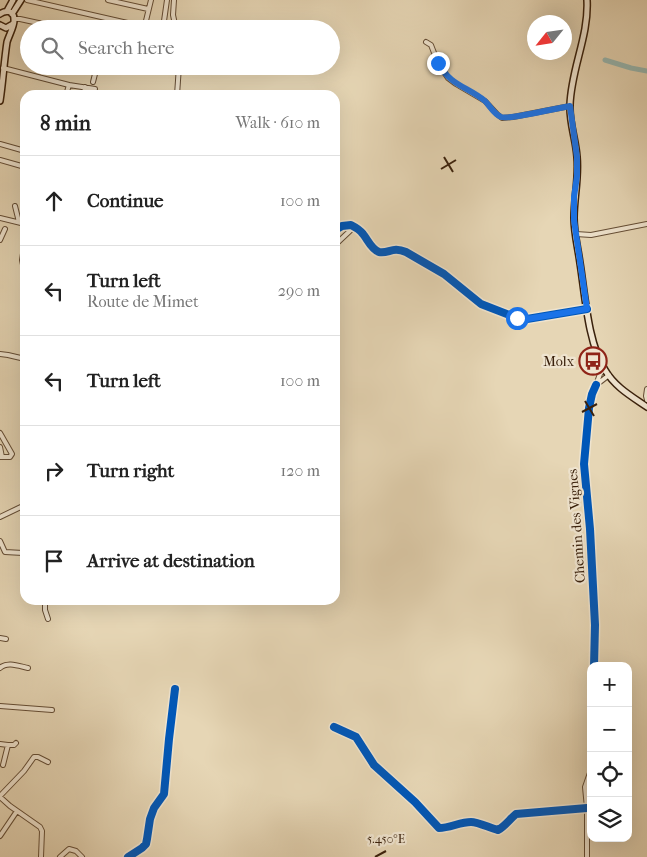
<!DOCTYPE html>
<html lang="en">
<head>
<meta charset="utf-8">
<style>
	body { margin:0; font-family:"IM FELL French Canon",serif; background:#f6f6f6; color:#222 }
	.controls { position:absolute; right:15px; bottom:15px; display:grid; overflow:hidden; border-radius:10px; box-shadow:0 5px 20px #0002 }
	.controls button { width:45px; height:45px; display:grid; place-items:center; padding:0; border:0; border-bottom:1px solid #e0e0e0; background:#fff; color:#222; font:25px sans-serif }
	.compass { position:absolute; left:527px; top:15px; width:45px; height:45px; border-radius:50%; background:#fff; box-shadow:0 5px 20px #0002; rotate:240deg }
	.stop { position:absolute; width:15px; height:15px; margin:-11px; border:4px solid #1a73e8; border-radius:50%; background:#fff }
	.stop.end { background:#1a73e8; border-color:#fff; box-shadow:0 1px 5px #0008 }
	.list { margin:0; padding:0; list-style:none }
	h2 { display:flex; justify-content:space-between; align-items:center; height:65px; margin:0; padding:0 20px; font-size:21px }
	h2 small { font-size:16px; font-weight:400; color:#767676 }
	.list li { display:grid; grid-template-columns:32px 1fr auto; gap:15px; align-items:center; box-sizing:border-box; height:90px; padding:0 20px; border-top:1px solid #e0e0e0 }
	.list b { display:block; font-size:19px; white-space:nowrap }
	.list p { margin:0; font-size:16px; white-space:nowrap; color:#767676 }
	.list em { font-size:16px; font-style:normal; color:#767676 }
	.icon { flex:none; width:28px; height:28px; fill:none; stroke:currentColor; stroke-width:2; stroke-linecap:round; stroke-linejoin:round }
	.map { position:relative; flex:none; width:647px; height:857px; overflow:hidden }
	.search { position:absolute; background:#fff; box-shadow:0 5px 20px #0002; left:20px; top:20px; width:320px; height:55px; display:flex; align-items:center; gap:12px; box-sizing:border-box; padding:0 18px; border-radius:28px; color:#767676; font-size:19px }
	.panel { position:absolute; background:#fff; box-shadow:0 5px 20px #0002; left:20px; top:90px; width:320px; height:515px; border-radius:15px }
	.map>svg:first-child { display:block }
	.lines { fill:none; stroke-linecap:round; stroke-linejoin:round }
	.canal { stroke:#97b8b3; stroke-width:5 }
	.street-casing { stroke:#654e36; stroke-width:6 }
	.secondary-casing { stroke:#3a210c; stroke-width:8 }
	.street { stroke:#efe4cf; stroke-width:4 }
	.secondary { stroke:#efe4cf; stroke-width:5 }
	.cycleway-casing { stroke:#efe4cf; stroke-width:11 }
	.cycleway { stroke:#0057b8; stroke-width:8 }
	.route { stroke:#1a73e8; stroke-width:6 }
	.ticks { fill:none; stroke:#3a210c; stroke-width:2 }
	.labels { text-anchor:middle; stroke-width:4.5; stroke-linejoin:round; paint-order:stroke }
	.poi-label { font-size:14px; fill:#3a210c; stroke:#efe4cf; text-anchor:end }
	.street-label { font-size:14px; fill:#3a210c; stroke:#efe4cf }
	.ticks-label { font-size:12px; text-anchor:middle; fill:#3a210c; stroke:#efe4cf; stroke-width:4.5; stroke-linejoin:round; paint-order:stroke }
</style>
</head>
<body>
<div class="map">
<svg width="647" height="857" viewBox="0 0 647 857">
	<rect width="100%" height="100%" fill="#e6d6b5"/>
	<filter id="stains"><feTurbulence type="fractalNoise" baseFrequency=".004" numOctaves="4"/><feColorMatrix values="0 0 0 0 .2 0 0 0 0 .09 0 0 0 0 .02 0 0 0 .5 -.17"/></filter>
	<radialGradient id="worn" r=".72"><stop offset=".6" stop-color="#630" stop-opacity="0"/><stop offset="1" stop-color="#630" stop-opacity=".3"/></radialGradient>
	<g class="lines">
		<!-- canal -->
		<path class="canal" d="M 605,60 L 631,68 L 647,71"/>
		<!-- street casing -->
		<g class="street-casing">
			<path id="street" d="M 27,0 L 145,27
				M 108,0 L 148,9
				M 174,0 L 173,15 L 176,29
				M 15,19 L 20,19 L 66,29
				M 144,29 L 151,0
				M 162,29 L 164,21 L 167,0
				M 426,42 L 431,45 L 438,63 L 448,78 L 456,84 L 485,101 L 497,114 L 502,118 L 513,117 L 570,106
				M 143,66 L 148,70 L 150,70 L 152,66
				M 3,68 L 69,85 L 66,95
				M 93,82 L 97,66
				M 69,85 L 95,89
				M 84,95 L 85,87
				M 177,95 L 179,66
				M 0,144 L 25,151
				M 0,160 L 25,167
				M 15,206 L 19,222
				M 0,218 L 25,224
				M 335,230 L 342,226 L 351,225 C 355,227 360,230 363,234 C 368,240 371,249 379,252 C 389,254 392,246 406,252 L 444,274 L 481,304 L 517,318 L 527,319 L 587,309
				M 576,234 L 591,235 L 647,224
				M 0,240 L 5,229
				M 25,241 L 22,260 L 25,274
				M 335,245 L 354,227
				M 25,293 L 23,301 L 25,306
				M 0,354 L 8,355 L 25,359
				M 604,369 L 600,374 L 596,385 L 609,375
				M 647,389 L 646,396 L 647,400
				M 0,433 L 12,454 L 10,457 L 0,457
				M 0,447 L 2,457
				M 0,517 L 25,505
				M 0,541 L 5,552 L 23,553 L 25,554
				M 45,600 L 45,610 L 48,619
				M 0,638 L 6,639
				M 594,666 L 595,625 L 590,529 L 584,464 L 589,408 L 592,394 L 596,385
				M 0,668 C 7,661 19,666 28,668
				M 0,706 L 52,710
				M 334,727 L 356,737 L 374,765 L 415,802 L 439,828 C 450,828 460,822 471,822 C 478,822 490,828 498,830 C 505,826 509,820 516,814 L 587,808
				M 0,744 L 8,745 L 3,765
				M 8,745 L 14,745 L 16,743
				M 0,796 L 24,771 L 34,757 L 38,757 L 48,762
				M 0,797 L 10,806 L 40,827 L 42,831 L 41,857
				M 0,836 L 17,811
				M 60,857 L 69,849 L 76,851 L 82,857
				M 128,857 L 142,848 L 146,844 L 147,839 L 150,819 L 154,808 L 164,794 L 169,739 L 175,689
				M 587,857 L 587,808 L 585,787 L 591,770"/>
		</g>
		<!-- secondary casing -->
		<g class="secondary-casing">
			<path id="secondary" d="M 587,0 C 589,36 571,69 570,105 C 569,122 576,140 577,157 C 579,178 574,198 574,218 C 574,233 578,248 580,263 C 585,294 588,344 605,370 C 615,387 631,396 647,407
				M 7,11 L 13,0
				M 0,14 C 5,10 14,10 14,19 C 15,25 9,35 7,42 C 4,62 3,81 0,101
				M 12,14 L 21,0
				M 0,25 L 6,28 L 13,24"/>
		</g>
		<!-- street -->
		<use href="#street" class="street"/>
		<!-- secondary -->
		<use href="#secondary" class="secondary"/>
		<!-- cycleway casing -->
		<g class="cycleway-casing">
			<path id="cycleway" d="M 335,230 L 342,226 L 351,225 C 355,227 360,230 363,234 C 368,240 371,249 379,252 C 389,254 392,246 406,252 L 444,274 L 481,304 L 517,318 L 527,319 L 587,309
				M 594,666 L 595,625 L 590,529 L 584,464 L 589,408 L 592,394 L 596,385
				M 334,727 L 356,737 L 374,765 L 415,802 L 439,828 C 450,828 460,822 471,822 C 478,822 490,828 498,830 C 505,826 509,820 516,814 L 587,808
				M 128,857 L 142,848 L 146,844 L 147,839 L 150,819 L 154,808 L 164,794 L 169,739 L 175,689"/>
		</g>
		<!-- cycleway -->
		<use href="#cycleway" class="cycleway"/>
	</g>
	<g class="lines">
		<!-- route -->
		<path class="route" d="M 438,63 C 451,86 466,86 485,101 C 490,106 494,114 501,117 C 510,120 557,108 570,106 L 577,157 L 577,176 L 574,197 L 574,220 L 587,309 L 527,319 L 517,318"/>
	</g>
	<!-- ticks -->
	<path class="ticks" d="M 444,157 L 453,172M 441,169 L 456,160M 585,401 L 594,416M 582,412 L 597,404M 375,857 L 386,851"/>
	<!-- icons -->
	<defs>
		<g id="bus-ring" transform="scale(1.4375)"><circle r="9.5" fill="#efe4cf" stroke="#8f2418" stroke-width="1.5"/><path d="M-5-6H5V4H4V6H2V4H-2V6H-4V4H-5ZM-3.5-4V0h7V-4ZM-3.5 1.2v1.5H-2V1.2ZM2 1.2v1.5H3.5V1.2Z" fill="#8f2418"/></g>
	</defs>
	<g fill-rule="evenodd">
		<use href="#bus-ring" x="593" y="361"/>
	</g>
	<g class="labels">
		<!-- poi labels -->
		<g class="poi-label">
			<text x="574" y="366">Molx</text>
		</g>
		<!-- street labels -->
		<g class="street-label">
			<text transform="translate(576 526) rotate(-94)" y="5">Chemin des Vignes</text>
		</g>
	</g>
	<g class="ticks-label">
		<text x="386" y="843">5.450°E</text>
	</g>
	<rect width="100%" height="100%" filter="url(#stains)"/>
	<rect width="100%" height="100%" fill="url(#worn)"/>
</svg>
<div class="controls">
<button>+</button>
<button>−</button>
<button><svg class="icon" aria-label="locate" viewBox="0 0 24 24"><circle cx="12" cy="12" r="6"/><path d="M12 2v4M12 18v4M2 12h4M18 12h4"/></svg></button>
<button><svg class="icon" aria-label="layers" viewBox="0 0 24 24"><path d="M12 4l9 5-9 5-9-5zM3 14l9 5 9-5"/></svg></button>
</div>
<svg class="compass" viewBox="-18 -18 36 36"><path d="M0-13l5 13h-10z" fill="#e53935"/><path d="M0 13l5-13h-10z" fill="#767676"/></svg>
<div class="stop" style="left:517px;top:318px"></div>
<div class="stop end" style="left:438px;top:63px"></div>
<div class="search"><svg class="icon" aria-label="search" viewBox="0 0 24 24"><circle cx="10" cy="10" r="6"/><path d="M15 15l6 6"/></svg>Search here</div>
<section class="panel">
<h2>8 min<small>Walk · 610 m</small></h2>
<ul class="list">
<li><svg class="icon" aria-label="ahead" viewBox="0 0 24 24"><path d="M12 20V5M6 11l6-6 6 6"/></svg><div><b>Continue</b></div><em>100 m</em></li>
<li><svg class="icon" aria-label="left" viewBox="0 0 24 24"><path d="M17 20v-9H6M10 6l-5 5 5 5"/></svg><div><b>Turn left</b><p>Route de Mimet</p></div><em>290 m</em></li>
<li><svg class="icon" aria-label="left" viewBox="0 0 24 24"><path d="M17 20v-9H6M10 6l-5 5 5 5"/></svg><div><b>Turn left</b></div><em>100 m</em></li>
<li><svg class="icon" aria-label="right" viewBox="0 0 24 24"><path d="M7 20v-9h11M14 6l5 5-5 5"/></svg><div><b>Turn right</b></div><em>120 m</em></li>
<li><svg class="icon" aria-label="arrive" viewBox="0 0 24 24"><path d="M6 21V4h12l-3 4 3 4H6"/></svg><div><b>Arrive at destination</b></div></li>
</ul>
</section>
</div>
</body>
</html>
